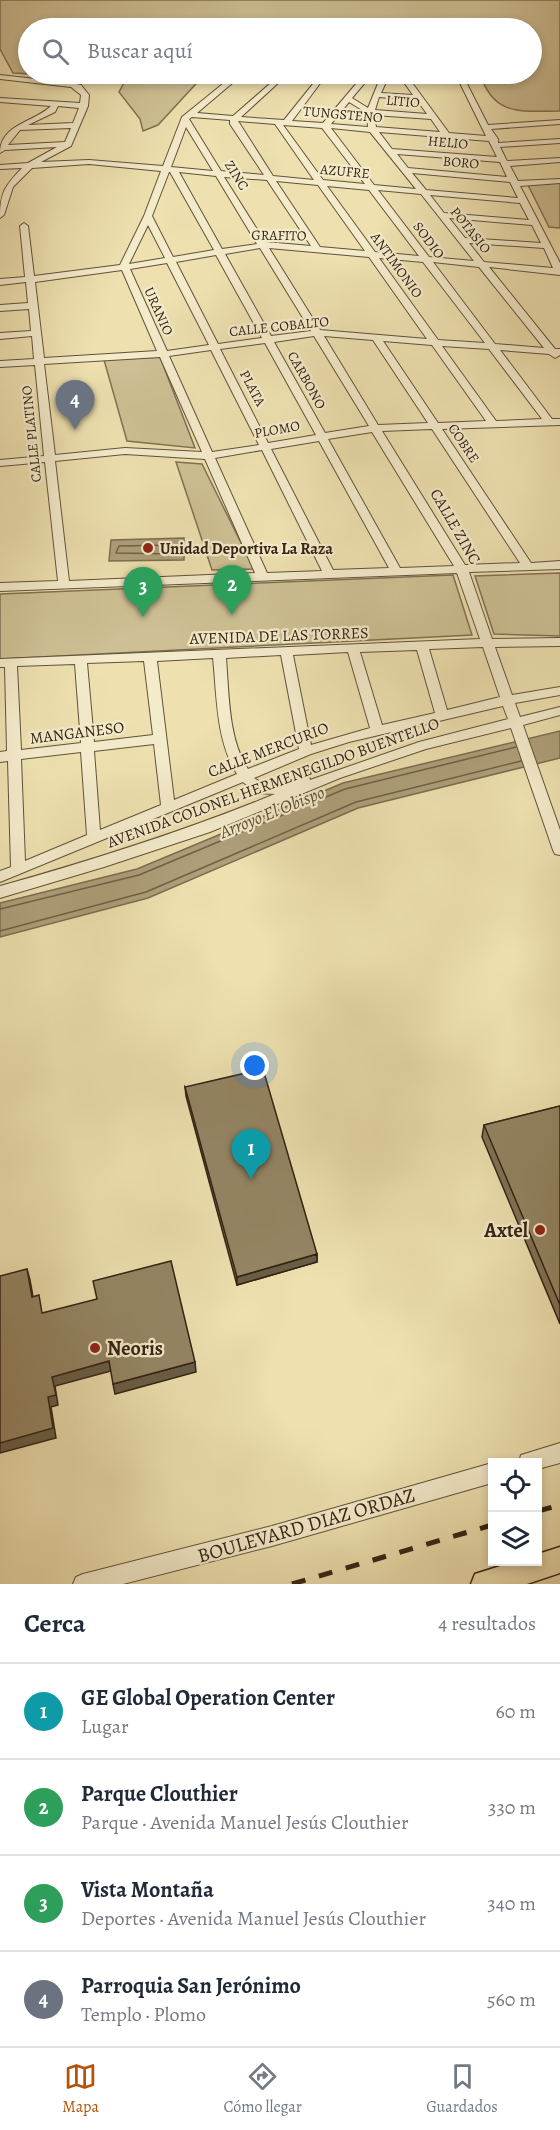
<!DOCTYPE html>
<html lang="es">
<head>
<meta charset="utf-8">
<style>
	body { margin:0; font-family:Alegreya,serif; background:#f2f2f3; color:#1f2937 }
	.controls { position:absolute; right:18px; bottom:18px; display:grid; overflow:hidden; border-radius:0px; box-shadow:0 3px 9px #0003 }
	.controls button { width:54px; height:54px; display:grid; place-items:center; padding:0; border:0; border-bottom:2px solid #e0e1e3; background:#fff; color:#1f2937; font:30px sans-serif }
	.you { position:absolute; left:255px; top:1066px; width:21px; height:21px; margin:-15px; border:4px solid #fff; border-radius:50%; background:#1a73e8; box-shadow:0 0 0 9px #1a73e833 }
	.badge { display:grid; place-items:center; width:39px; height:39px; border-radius:50%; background:#b45309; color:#fff; font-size:20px; font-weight:700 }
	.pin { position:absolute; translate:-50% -50px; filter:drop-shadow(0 2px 3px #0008) }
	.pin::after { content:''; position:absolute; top:32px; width:21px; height:18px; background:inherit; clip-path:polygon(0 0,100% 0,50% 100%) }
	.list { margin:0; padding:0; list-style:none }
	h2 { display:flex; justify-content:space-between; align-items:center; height:78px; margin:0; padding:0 24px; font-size:26px }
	h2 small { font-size:20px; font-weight:400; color:#747a83 }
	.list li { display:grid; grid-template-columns:39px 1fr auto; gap:18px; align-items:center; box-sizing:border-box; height:96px; padding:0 24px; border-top:2px solid #e0e1e3 }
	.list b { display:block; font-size:22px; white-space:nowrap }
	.list p { margin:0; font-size:20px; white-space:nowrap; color:#747a83 }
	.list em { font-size:20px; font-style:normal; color:#747a83 }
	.icon { flex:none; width:33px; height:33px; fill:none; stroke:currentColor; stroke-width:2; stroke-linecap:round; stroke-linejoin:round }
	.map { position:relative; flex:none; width:560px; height:1584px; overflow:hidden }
	.search { position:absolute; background:#fff; box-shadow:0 3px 9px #0003; left:18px; right:18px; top:18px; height:66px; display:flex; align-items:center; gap:15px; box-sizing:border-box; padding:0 21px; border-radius:33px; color:#747a83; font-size:22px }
	.sheet { height:462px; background:#fff }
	nav { display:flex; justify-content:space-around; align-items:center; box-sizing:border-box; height:84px; border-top:2px solid #e0e1e3; background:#fff; font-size:16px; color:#747a83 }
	nav a { display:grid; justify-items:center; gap:3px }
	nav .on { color:#b45309 }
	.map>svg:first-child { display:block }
	.green { fill:#cec094; stroke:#807154; stroke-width:1.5 }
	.water { fill:#ae9f7a; stroke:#7c6d51; stroke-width:1.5 }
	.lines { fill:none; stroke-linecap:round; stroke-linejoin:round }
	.shore { stroke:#706046; stroke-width:1.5 }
	.minor-casing { stroke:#61523a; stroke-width:2 }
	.major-casing { stroke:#322213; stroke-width:3 }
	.minor { fill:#f4ebcb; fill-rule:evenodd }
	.major { fill:#eee0af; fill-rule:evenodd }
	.rail { stroke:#322213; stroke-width:5; stroke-dasharray:14 14; stroke-linecap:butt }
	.wall { fill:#7f7256; stroke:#322213; stroke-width:1.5 }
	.shaded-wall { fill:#685d46; stroke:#322213; stroke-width:1.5 }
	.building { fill:#948564; stroke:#322213; stroke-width:1.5 }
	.poi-dot { fill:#8f2418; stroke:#f4ebcb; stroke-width:2 }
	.labels { text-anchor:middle; stroke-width:4.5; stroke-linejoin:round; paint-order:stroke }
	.far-street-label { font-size:14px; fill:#322213; stroke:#f4ebcb }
	.street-label { font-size:16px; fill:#322213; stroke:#f4ebcb }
	.poi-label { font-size:16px; font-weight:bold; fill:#322213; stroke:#f4ebcb; text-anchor:start }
	.water-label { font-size:18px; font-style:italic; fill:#5d4e37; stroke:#f4ebcb }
	.near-poi-label { font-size:20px; font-weight:bold; fill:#322213; stroke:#f4ebcb; text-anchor:end }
	.near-street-label { font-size:20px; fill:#322213; stroke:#f4ebcb }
</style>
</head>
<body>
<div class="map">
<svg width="560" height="1584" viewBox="0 0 560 1584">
	<rect width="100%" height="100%" fill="#eee0af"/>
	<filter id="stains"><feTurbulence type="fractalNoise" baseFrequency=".00333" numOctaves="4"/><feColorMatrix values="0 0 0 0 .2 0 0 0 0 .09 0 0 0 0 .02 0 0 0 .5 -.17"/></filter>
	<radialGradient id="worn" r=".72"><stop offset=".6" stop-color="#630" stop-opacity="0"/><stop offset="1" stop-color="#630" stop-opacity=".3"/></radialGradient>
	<!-- green -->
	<path class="green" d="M 0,0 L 560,0 L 560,111 C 521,111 494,117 480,74 L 473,74 L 532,74 L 532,28 L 28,28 L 28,74 L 205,74 L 158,125 L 143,131 L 140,119 L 119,92 L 126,79 L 13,73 L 0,49 Z
		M 560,183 L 560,228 L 549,227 L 528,185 Z
		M 160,357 L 195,448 L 127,441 L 104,360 Z
		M 176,462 L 202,464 L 254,569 L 212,570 Z
		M 560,573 L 560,636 L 494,634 L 475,576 Z
		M 453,575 L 472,635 L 0,659 L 0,594 Z"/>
	<!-- water -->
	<path class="water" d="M 184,538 L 184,560 L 109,561 L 111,540 Z
		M 560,731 L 560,758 L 358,808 L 148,898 L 0,937 L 0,903 L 137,869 L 343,783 Z"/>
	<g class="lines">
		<!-- shore -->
		<path class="shore" d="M 175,545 L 178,547 L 175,554 L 116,553 L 119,546 Z
			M 0,909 L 139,875 L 345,789 L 516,747
			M 0,931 L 146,892 L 356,802 L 521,761"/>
		<!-- minor casing -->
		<g class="minor-casing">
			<path id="minor" d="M 235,74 L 243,74 L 197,113 L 233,116 L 281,74 L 288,74 L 241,117 L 284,120 L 321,74 L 327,74 L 292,121 L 323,123 L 361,78 L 351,74 L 366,74 L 390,79 L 422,74 L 462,74 L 488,125 L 560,120 L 560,124 L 491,129 L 498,139 L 498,143 L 560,139 L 560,143 L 500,147 L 507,161 L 560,158 L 560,162 L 510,166 L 518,181 L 560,179 L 560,183 L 520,186 L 560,263 L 560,275 L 489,267 L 555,349 L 560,349 L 560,355 L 555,358 L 549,354 L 500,350 L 552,419 L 560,419 L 560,425 L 442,429 L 531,563 L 560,561 L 560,569 L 469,572 L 492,639 L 560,638 L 560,646 L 495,647 L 512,695 L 560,687 L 560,695 L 515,703 L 520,717 L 560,707 L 560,715 L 523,725 L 560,830 L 560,855 L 555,854 L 553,850 L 511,728 L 426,749 L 340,778 L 210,832 L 104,867 L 0,898 L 0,886 C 93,860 185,831 275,794 L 256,793 L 243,782 L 0,882 L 0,871 L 11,867 L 8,761 L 0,762 L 0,752 L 7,751 L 5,667 L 0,667 L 0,659 L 480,639 L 457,573 L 0,591 L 0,583 L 58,581 L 45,462 L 0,466 L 0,460 L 44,456 L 35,365 L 0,367 L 0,361 L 34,359 L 32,336 L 0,339 L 0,333 L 31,331 L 29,309 L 0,311 L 0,305 L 28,303 L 26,282 L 0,285 L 0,279 L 25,277 L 20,226 L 24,223 L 28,226 L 34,276 L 120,265 L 144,216 L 161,171 L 89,164 L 32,168 L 13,187 L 4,215 L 0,218 C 0,192 5,186 22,168 L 0,169 L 0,165 L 28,163 L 57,147 L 5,150 L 0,153 C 0,124 35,122 51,106 L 0,102 L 0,98 L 80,103 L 81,95 L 71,87 L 0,79 L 0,75 L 72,83 L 81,85 L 89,95 L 88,106 L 71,146 L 41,162 L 89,160 L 163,166 L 182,117 ZM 457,77 L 486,136 L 449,133 L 410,80 ZM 368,79 L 379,81 L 368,108 L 352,98 ZM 403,81 L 413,95 L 381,93 L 386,82 ZM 379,97 L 417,100 L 427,114 L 375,110 ZM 349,102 L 367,113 L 368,127 L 331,124 ZM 58,106 L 79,108 L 73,123 L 28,125 L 55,112 ZM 374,115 L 431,119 L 440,132 L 376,127 ZM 192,117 L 230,120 L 230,124 L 264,175 L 221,171 L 189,119 ZM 238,121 L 275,124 L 314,180 L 273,176 ZM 283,125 L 322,128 L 365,184 L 323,180 ZM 186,127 L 213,171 L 171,167 ZM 71,128 L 65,142 L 8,145 L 20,130 ZM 331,128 L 370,132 L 416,189 L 374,185 ZM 379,132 L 489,141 L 497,157 L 392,149 ZM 397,154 L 500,162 L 507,177 L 408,168 ZM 169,172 L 170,172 L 214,250 L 173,257 L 152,216 ZM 179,172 L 216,176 L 257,244 L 222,249 ZM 412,173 L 510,182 L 518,198 L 426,190 ZM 224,177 L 267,180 L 311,246 L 265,242 ZM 276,181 L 318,185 L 365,251 L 320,247 ZM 327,186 L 369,190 L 419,256 L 375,252 ZM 378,190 L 421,194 L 474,261 L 429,257 ZM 430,195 L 520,203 L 529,220 L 444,213 ZM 449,218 L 532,225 L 541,243 L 465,238 ZM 148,225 L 165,258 L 129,264 ZM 469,243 L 544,248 L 553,268 L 484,262 ZM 260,248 L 311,331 L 271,336 L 225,254 ZM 269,248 L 369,257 L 427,339 L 320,330 ZM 216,255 L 262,338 L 218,344 L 176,262 ZM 379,258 L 423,262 L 485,343 L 438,340 ZM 433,262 L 479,267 L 544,348 L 495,344 ZM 167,263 L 209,345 L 167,351 L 130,269 ZM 122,270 L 157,351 L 44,358 L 35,282 ZM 314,336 L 369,426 L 325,433 L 274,342 ZM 324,336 L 373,340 L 428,423 L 378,425 ZM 383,341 L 432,345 L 486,421 L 438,423 ZM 265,343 L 316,435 L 268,443 L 220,349 ZM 442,346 L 489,349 L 542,419 L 496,421 ZM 211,350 L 259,445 L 212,452 L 169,356 ZM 160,357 L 202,452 L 125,448 L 55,455 L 44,364 ZM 432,429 L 520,563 L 465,565 L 382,431 ZM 372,432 L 454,566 L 400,568 L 328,439 ZM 319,441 L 389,568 L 333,570 L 271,449 ZM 262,450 L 322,571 L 267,573 L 215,458 ZM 125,454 L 205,459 L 255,573 L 69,581 L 55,461 ZM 483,647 L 500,697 L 447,710 L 429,649 ZM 417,650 L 435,713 L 382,725 L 360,652 ZM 348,652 L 370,728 L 311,745 L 293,655 ZM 281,655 L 299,749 L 248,769 C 228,739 229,693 226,658 ZM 213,658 C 217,696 216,741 237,774 L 174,800 L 157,661 ZM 144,661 L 153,735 L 94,742 L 87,663 ZM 75,664 L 81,743 L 21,750 L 17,666 ZM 503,706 L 508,719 L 419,742 L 310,780 L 309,776 L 304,774 C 285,780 272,791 254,778 L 311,754 L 349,742 ZM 154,744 L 161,805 L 100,830 L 94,751 ZM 81,752 L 87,835 L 25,861 L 21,759 Z
				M 560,1443 L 560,1463 L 538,1469 L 538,1462 L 519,1462 L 521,1455 Z
				M 492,1463 L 492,1483 L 272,1546 L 123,1584 L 73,1584 L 76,1577 L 83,1574 L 272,1526 Z"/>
		</g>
		<!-- major casing -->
		<g class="major-casing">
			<path id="major" d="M 560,1547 L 560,1573 L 527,1584 L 471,1584 L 475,1574 L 513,1562 L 538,1562 L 538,1554 Z"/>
		</g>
		<!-- minor -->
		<use href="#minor" class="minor"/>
		<!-- major -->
		<use href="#major" class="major"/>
		<!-- rail -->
		<path class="rail" d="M 538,1511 L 560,1505
			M 292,1584 L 492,1525"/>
	</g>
	<!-- wall -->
	<path class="wall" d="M 185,1087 L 317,1254 L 317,1262 L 237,1285 L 186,1096 Z
		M 560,1106 L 560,1324 L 482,1137 L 484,1125 Z"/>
	<!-- shaded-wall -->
	<path class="shaded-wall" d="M 317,1254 L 317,1262 L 237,1285 L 237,1277 Z
		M 27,1269 L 30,1280 L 35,1308 L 32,1297 Z
		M 109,1361 L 111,1371 L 55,1386 L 58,1405 L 51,1407 L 56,1438 L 0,1453 L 0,1443 L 48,1397 L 52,1377 Z
		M 195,1362 L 196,1372 L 115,1394 L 113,1384 Z"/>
	<!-- building -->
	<path class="building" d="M 263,1069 L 317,1254 L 237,1277 L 185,1087 Z
		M 560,1106 L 560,1305 L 484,1125 Z
		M 171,1261 L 195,1362 L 113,1384 L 109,1361 L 52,1377 L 56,1395 L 48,1397 L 53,1428 L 0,1443 L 0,1276 L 27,1269 L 32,1297 L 39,1295 L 42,1313 L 97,1299 L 93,1281 Z"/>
	<!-- markers -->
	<g class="poi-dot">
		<circle cx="148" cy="548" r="6"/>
		<circle cx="540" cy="1230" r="6"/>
		<circle cx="95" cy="1348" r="6"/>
	</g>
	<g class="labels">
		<!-- far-street labels -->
		<g class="far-street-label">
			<text transform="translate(403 101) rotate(5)" y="5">LITIO</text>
			<text transform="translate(343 114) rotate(5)" y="5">TUNGSTENO</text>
			<text transform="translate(448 142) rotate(5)" y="5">HELIO</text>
			<text transform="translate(461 162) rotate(5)" y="5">BORO</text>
			<text transform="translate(345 171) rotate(5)" y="5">AZUFRE</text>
			<text transform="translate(237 175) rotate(58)" y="5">ZINC</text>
			<text transform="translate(471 230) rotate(51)" y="5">POTASIO</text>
			<text transform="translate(279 235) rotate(1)" y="5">GRAFITO</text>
			<text transform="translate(429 240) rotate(53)" y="5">SODIO</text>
			<text transform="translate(397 265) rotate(54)" y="5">ANTIMONIO</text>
			<text transform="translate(159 311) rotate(66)" y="5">URANIO</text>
			<text transform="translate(279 326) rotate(-6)" y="5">CALLE COBALTO</text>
			<text transform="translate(307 380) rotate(61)" y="5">CARBONO</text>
			<text transform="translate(253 388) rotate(62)" y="5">PLATA</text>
			<text transform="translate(277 429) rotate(-10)" y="5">PLOMO</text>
			<text transform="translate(31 434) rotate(-96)" y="5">CALLE PLATINO</text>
			<text transform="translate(464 443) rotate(56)" y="5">COBRE</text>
		</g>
		<!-- street labels -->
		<g class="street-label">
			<text transform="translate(456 526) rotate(60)" y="6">CALLE ZINC</text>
			<text transform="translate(279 635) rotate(-2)" y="6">AVENIDA DE LAS TORRES</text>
			<text transform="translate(77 732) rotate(-7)" y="6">MANGANESO</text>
			<text transform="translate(268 749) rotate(-21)" y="6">CALLE MERCURIO</text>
			<text transform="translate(273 782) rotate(-20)" y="6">AVENIDA COLONEL HERMENEGILDO BUENTELLO</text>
		</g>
		<!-- poi labels -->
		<g class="poi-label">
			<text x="160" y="554">Unidad Deportiva La Raza</text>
		</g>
		<!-- water labels -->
		<g class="water-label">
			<text transform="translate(272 812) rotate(-22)" y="6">Arroyo El Obispo</text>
		</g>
		<!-- near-poi labels -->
		<g class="near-poi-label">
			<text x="528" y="1237">Axtel</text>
			<text x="107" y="1355" text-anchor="start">Neoris</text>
		</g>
		<!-- near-street labels -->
		<g class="near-street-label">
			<text transform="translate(306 1525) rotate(-16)" y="7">BOULEVARD DIAZ ORDAZ</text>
		</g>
	</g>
	<rect width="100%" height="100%" filter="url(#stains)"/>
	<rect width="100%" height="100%" fill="url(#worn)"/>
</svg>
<div class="controls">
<button><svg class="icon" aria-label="locate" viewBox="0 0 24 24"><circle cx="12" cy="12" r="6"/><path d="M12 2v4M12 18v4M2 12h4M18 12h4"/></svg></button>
<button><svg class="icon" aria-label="layers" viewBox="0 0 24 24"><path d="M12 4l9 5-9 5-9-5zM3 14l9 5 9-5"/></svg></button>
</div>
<div class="you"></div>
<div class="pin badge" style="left:251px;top:1179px;background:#0f9aa8">1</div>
<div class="pin badge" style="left:232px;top:615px;background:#2e9e5b">2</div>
<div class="pin badge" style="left:143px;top:617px;background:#2e9e5b">3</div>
<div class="pin badge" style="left:75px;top:430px;background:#6b7280">4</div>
<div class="search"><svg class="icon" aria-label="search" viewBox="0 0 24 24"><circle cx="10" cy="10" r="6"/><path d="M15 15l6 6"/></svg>Buscar aquí</div>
</div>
<section class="sheet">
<h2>Cerca<small>4 resultados</small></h2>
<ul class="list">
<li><span class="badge" style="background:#0f9aa8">1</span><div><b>GE Global Operation Center</b><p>Lugar</p></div><em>60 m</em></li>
<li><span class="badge" style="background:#2e9e5b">2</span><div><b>Parque Clouthier</b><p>Parque · Avenida Manuel Jesús Clouthier</p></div><em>330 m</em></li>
<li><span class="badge" style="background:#2e9e5b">3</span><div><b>Vista Montaña</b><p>Deportes · Avenida Manuel Jesús Clouthier</p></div><em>340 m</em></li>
<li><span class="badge" style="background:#6b7280">4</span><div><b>Parroquia San Jerónimo</b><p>Templo · Plomo</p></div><em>560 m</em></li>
</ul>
</section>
<nav>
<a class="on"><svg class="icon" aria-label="map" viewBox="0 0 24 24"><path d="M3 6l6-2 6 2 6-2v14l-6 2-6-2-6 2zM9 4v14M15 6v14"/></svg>Mapa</a>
<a><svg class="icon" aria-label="directions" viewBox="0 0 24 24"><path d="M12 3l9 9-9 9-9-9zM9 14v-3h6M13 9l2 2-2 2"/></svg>Cómo llegar</a>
<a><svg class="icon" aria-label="saved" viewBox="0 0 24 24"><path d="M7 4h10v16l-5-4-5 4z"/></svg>Guardados</a>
</nav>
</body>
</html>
